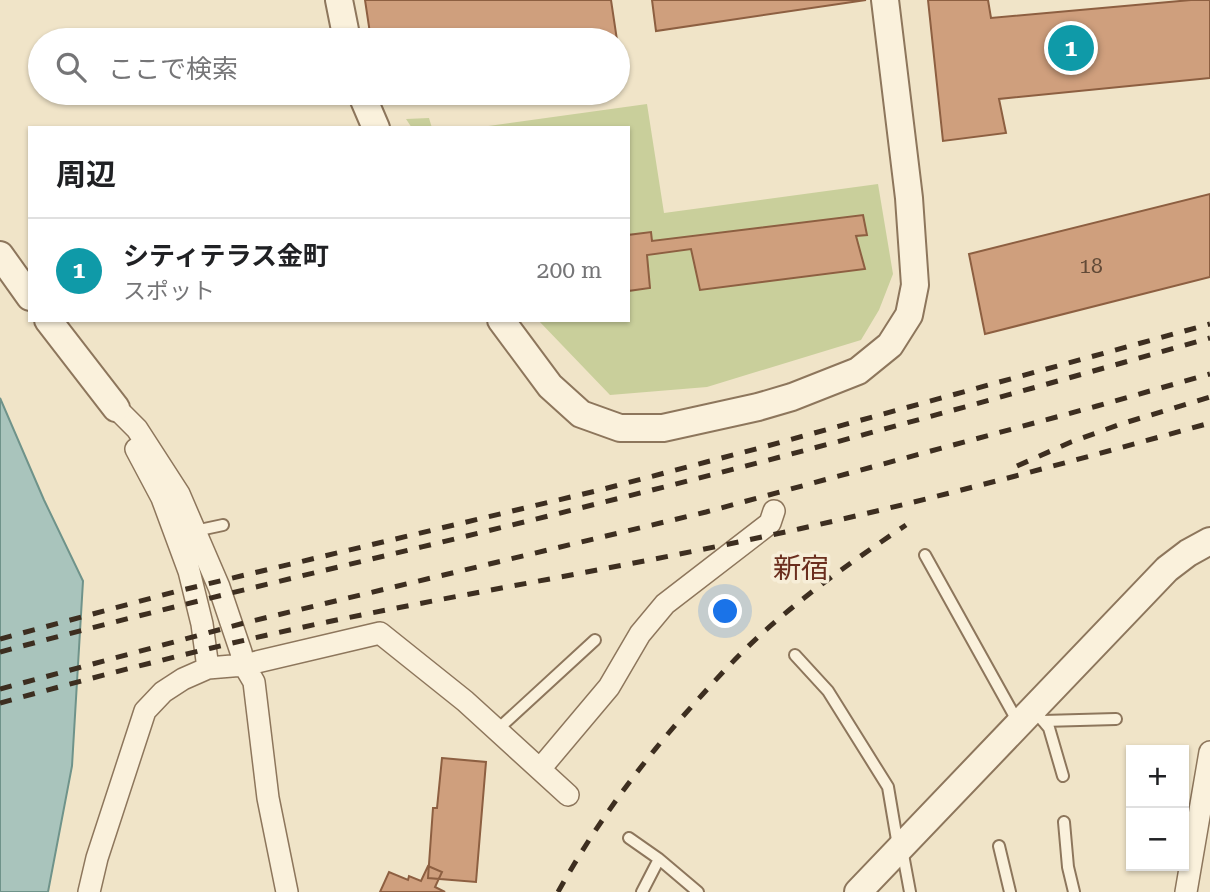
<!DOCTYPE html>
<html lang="ja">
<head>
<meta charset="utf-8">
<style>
	body { margin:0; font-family:"Roboto Serif","Noto Sans JP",serif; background:#f2f2f2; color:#202124 }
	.controls { position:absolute; right:21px; bottom:21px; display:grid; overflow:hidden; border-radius:0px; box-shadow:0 2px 5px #0004 }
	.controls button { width:63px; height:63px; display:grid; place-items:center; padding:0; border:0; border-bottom:2px solid #e0e0e0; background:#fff; color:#202124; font:35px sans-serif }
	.you { position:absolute; left:726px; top:612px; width:24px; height:24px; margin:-18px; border:5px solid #fff; border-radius:50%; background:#1a73e8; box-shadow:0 0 0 10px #1a73e833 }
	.badge { display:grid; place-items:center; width:46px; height:46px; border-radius:50%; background:#9e2a2b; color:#fff; font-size:23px; font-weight:700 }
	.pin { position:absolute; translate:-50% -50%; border:4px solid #fff; box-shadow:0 2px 7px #0006 }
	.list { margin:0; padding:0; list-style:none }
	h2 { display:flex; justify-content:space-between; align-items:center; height:91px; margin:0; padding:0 28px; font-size:30px }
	h2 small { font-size:23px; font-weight:400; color:#757577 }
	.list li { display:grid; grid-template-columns:46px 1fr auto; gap:21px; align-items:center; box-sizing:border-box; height:105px; padding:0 28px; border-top:2px solid #e0e0e0 }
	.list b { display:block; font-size:26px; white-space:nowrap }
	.list p { margin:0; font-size:23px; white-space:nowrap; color:#757577 }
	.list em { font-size:23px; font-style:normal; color:#757577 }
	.icon { flex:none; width:38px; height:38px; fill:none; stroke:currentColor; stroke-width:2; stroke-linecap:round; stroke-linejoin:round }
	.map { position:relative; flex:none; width:1210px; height:892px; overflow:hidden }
	.search { position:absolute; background:#fff; box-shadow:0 2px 5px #0004; left:28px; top:28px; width:602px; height:77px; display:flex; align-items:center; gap:18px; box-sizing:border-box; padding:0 24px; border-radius:38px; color:#757577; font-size:26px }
	.panel { position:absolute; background:#fff; box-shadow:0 2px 5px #0004; left:28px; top:126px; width:602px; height:196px; border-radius:0px }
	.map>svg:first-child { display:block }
	.green { fill:#c9cf9b }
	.water { fill:#a9c4bc; stroke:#6f938a; stroke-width:2 }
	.building { fill:#cf9f7d; stroke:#8d5f41; stroke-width:2 }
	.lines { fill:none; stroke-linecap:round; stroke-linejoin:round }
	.service-casing { stroke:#8d765c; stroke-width:14 }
	.minor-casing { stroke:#8d765c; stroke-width:24 }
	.tertiary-casing { stroke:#8d765c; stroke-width:30 }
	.service { stroke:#faf1dc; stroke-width:10 }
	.minor { stroke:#faf1dc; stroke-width:21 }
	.tertiary { stroke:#faf1dc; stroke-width:26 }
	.rail { stroke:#3d2e20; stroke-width:5; stroke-dasharray:12 12; stroke-linecap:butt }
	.labels { text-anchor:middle; stroke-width:7; stroke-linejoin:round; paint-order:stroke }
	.number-label { font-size:21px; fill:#624a37 }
	.quarter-label { font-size:28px; fill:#6b2e1e; stroke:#f7eed8 }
</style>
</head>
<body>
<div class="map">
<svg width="1210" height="892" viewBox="0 0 1210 892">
	<rect width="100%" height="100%" fill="#f0e4c8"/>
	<!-- green -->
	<path class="green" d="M 647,104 L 664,213 L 878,184 L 893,274 L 879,310 L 861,340 L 707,387 L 610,395 L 538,320 L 628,320 L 628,128 L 474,128 Z
		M 429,118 L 432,128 L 412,128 L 406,119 Z"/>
	<!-- water -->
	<path class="water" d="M 0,398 L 44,500 L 83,581 L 72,766 L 48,892 L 0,892 Z"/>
	<!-- building -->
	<path class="building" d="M 365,0 L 611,0 L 617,40 L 371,40 Z
		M 652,0 L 866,0 L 656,31 Z
		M 928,0 L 988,0 L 991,18 L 1191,0 L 1210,0 L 1210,78 L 999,99 L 1006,133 L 943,141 Z
		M 1210,194 L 1210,277 L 985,334 L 969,254 Z
		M 863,215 L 867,235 L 856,236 L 865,269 L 700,290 L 691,249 L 647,255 L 650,288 L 628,291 L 628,235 L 651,232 L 652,241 Z
		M 442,758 L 486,762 L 476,882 L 428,878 L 433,808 L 437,808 Z
		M 428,866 L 442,872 L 435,887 L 445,892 L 380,892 L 389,872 L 408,880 L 409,876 L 421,881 Z"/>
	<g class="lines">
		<!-- service casing -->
		<g class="service-casing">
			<path id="service" d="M 195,531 L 223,525
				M 925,555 L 1019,724
				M 795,655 L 828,691 L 888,787 L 898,846
				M 1033,709 L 1049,728 L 1063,776
				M 1043,721 L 1116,719
				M 497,730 L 595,640
				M 1064,822 L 1068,867 L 1074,892
				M 629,838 L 659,859 L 698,892
				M 999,846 L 1010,892
				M 902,849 L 910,892
				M 642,892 L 659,859"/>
		</g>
		<!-- minor casing -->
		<g class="minor-casing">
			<path id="minor" d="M 116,408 L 137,429 L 179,494 L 219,587 L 241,652 L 244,665 L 254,682 L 268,798 L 287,892
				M 136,449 L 162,498 L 189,571 L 202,624 L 208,668
				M 540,769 L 609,687 L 640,634 L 665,604 L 770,523 L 774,511
				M 89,892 L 97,858 L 145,711 L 163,692 L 183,679 L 208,668 L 244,665 L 380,633 L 465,701 L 568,795
				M 1186,892 L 1210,752"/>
		</g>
		<!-- tertiary casing -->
		<g class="tertiary-casing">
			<path id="tertiary" d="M 339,0 L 347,40
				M 361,93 L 376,128
				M 0,255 L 30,297
				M 48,320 L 116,408
				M 501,320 L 550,386 L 581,414 L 620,428 L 663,428 L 758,407 L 792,397 L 858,371 L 890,345 L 909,315 L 915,285 L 909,198 L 885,0
				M 858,892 L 1167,569 L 1188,553 L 1210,541"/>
		</g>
		<!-- service -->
		<use href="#service" class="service"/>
		<!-- minor -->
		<use href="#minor" class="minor"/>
		<!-- tertiary -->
		<use href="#tertiary" class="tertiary"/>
		<!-- rail -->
		<path class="rail" d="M 1017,466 L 1071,442 L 1121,424 L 1210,397
			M 0,639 L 174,592 L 600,490 L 767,446 L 1210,324
			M 0,652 C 200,598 403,553 604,502 C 807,452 1009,395 1210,338
			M 0,689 L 248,622 L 706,512 L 1097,406 L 1210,374
			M 0,703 C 109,673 217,645 327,622 C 472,592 618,568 762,537 C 913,505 1062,464 1210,423
			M 558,892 C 598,820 647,755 702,695 C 727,667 753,640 782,616 C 821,583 863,554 906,525"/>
	</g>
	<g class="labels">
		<!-- number labels -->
		<g class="number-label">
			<text x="1091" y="273">18</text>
		</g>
		<!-- quarter labels -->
		<g class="quarter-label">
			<text x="801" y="578">新宿</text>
		</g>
	</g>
</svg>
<div class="controls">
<button>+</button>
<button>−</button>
</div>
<div class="you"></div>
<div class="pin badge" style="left:1071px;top:48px;background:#0f9aa8">1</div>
<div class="search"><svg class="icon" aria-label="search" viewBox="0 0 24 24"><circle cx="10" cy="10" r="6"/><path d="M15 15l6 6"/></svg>ここで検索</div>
<section class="panel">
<h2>周辺<small></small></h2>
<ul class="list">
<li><span class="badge" style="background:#0f9aa8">1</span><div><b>シティテラス金町</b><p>スポット</p></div><em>200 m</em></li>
</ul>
</section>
</div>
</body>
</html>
